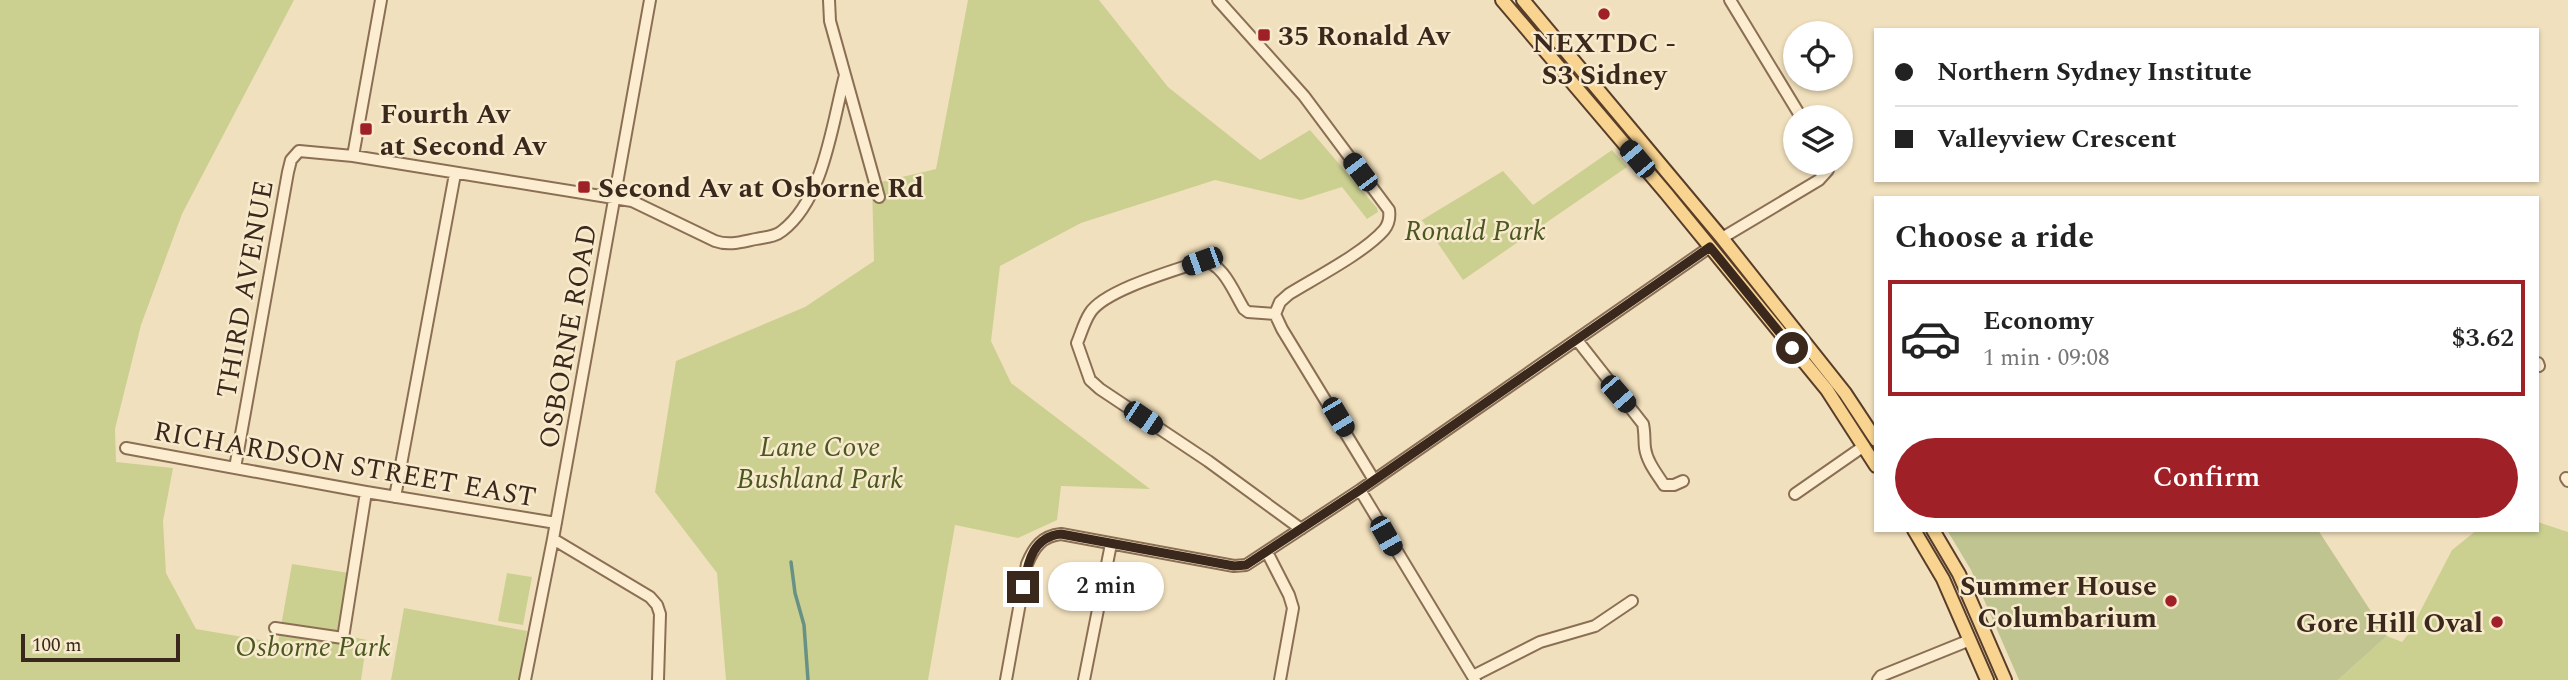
<!DOCTYPE html>
<meta charset="utf-8">
<style>
:root{--surface:#fff;--page:#f6f6f6;--text:#222;--muted:#767676;--line:#e0e0e0;--accent:#9f2026}
body{margin:0;font-family:Spectral,serif;background:var(--page);color:var(--text);height:100vh;display:flex;flex-direction:column;font-size:26px;white-space:nowrap}
*{box-sizing:border-box;margin:0}
p{font-size:23px;color:var(--muted)}
.icon{flex:none;width:38px;height:38px;fill:none;stroke:currentColor;stroke-width:2;stroke-linecap:round;stroke-linejoin:round}
.map{position:relative;flex:1;overflow:hidden}
.drawer{position:absolute;left:1874px;top:196px;width:665px;height:336px;display:flex;flex-direction:column;background:var(--surface);border-radius:0px;box-shadow:0 2px 5px #0004}
.drawer>*{flex:none}
.banner{position:absolute;left:1874px;top:28px;width:665px;height:154px;border-radius:0px;box-shadow:0 2px 5px #0004;display:grid;align-content:center;height:154px;padding:0 21px;background:var(--surface)}
.buttons{position:absolute;left:1783px;top:21px;display:grid;gap:14px}
.buttons a{display:grid;place-items:center;width:70px;height:70px;border-radius:50%;background:var(--surface);box-shadow:0 2px 5px #0004;font-size:35px}
.scale{position:absolute;left:21px;bottom:18px;width:159px;box-sizing:border-box;padding-left:7px;border:4px solid #39281b;border-top:0;font-size:19px;line-height:24px;white-space:nowrap;color:#39281b;-webkit-text-stroke:5px #f8eacd;paint-order:stroke}
.end{position:absolute;width:32px;height:32px;margin:-16px;border:9px solid #39281b;background:#fff;box-shadow:0 0 0 4px #fff}
.from{border-radius:50%}
.bubble{position:absolute;height:49px;border-radius:24px;background:var(--surface);box-shadow:0 2px 5px #0004;font-size:23px;font-weight:600;line-height:49px;text-align:center}
.car{position:absolute;width:21px;height:42px;margin:-21px -10px;border-radius:9px;box-shadow:0 0 5px 2px #0007;background:linear-gradient(#222 24%,#8ab4d8 0 40%,#222 0 76%,#8ab4d8 0 86%,#222 0)}
.banner b{display:flex;align-items:center;gap:24px;height:66px;font-size:26px}
.banner b+b{border-top:2px solid var(--line)}
.banner i{width:18px;height:18px;background:var(--text)}
ul{padding:0;list-style:none}
li{display:flex;align-items:center;gap:21px;height:116px;margin:0 14px 10px;padding:0 7px;border:4px solid var(--line);border-radius:0px}
li div{flex:1}
li b{display:block;font-size:26px}
li em{font-style:normal;font-weight:600}
li.on{border-color:var(--accent)}
li>.icon{width:63px;height:63px;stroke-width:1.5}
h2{padding:0 21px;font-size:32px;line-height:84px}
.primary-button{display:flex;gap:14px;margin-top:auto;padding:14px 21px}
.primary-button a{flex:1;height:80px;border-radius:42px;background:var(--accent);color:#fff;font-size:28px;font-weight:600;line-height:80px;text-align:center}
.map>svg:first-child{display:block}
.green{fill:#cbd091}
.cemetery{fill:#c0c491}
.lines{fill:none;stroke-linecap:round;stroke-linejoin:round}
.stream{stroke:#689185;stroke-width:3.5}
.minor-casing{stroke:#8b6f55;stroke-width:14}
.major-casing{stroke:#583e2a;stroke-width:16}
.minor{stroke:#fcedd1;stroke-width:10}
.major{stroke:#f9d491;stroke-width:12}
.route{stroke:#39281b;stroke-width:9}
.poi-dot{fill:#9f2026;stroke:#f8eacd;stroke-width:2.5}
.labels{text-anchor:middle;stroke-width:5;stroke-linejoin:round;paint-order:stroke}
.poi-label{font-size:28px;font-weight:bold;fill:#39281b;stroke:#f8eacd;text-anchor:start}
.park-label{font-size:28px;font-style:italic;fill:#4b5720;stroke:#f8eacd}
.street-label{font-size:28px;fill:#39281b;stroke:#f8eacd}
</style>
<div class="map">
<svg width="2568" height="680" viewBox="0 0 2568 680">
<rect width="100%" height="100%" fill="#f1e0bd"/>
<path class="green" d="M0 0H294L182 214 141 325 115 429 116 462 173 468 163 521 166 573 196 629 278 643 292 564 349 573 348 636 367 640 361 680H0Z
M968 0H1099L1168 87 1260 160 1310 130 1377 208 1378 212 1367 219 1342 187 1301 200 1215 180 1081 223 1000 266 991 341 1011 383 1150 489 1061 486 1057 520 1018 538 955 525 928 680H726L717 573 655 492 676 361 805 307 874 261 872 184 936 169Z
M1612 150 1627 167 1463 280 1422 220 1503 171 1533 205Z
M2538 522 2568 532V680H2338L2387 636 2402 642 2409 633 2452 550 2477 530H2538Z
M507 573 532 577 523 625 498 621Z
M404 608 527 631 519 680H391Z"/>
<path class="cemetery" d="M1947 530H2318L2387 636 2338 680H2019L1971 570Z"/>
<g class="lines">
<path class="stream" d="M791 562 795 593 804 625 808 680"/>
<g class="minor-casing">
<path id="minor" d="M829 0 830 21 879 197
M1218 0 1304 96 1389 210C1390 217 1389 224 1384 230 1365 252 1315 278 1289 294L1280 302 1275 314 1282 329 1374 480
M1730 0 1801 117
M353 156 381 0
M1722 238 1819 180 1828 170 1827 163
M1275 314 1248 312 1244 309C1234 293 1223 262 1202 261 1176 270 1104 290 1090 313 1084 322 1081 334 1077 343L1090 380 1100 389 1208 461 1301 529
M1577 340 1643 424C1645 433 1644 440 1645 448 1647 462 1657 474 1664 485H1674L1683 481
M2538 363 2539 366
M126 448 366 492 556 523
M235 468 288 172 291 160 299 151 353 156 632 201 715 241C729 246 741 242 756 239 765 237 775 237 782 231 824 199 832 124 845 75
M2566 478 2568 481
M1360 490 1475 680
M1795 494 1864 446
M395 497 455 174
M553 539 650 597 657 605 660 614 658 680
M1267 552 1289 595 1293 608 1280 680
M275 628 343 638 366 492
M1473 676 1540 642 1595 626 1632 601
M525 680 553 539 650 0
M1006 680 1027 564C1034 547 1042 536 1061 534L1234 566 1246 565 1360 490 1710 247
M1084 680 1111 544
M1878 680 1881 676 1970 640"/>
</g>
<g class="major-casing">
<path id="major" d="M1502 0 1666 193 1827 390 1876 466
M1523 0 1722 238 1845 393 1876 440
M1914 530 1943 579 1987 680
M1933 530 1959 574 2005 680"/>
</g>
<use href="#minor" class="minor"/>
<use href="#major" class="major"/>
</g>
<g class="lines">
<path class="route" d="M1023 587C1028 563 1032 537 1061 534L1234 566 1246 565 1360 490 1710 247 1792 348"/>
</g>
<g class="poi-dot">
<circle cx="1604" cy="14" r="7"/>
<rect x="1257" y="28" width="14" height="14" rx="3.5"/>
<rect x="359" y="122" width="14" height="14" rx="3.5"/>
<rect x="577" y="180" width="14" height="14" rx="3.5"/>
<circle cx="2171" cy="601" r="7"/>
<circle cx="2497" cy="622" r="7"/>
</g>
<g class="labels">
<g class="poi-label">
<text x="1278" y="45">35 Ronald Av</text>
<text x="1604" y="52" text-anchor="middle">NEXTDC -<tspan x="1604" dy="32">S3 Sidney</tspan></text>
<text x="380" y="123">Fourth Av<tspan x="380" dy="32">at Second Av</tspan></text>
<text x="598" y="197">Second Av at Osborne Rd</text>
<text x="2157" y="595" text-anchor="end">Summer House<tspan x="2157" dy="32">Columbarium</tspan></text>
<text x="2483" y="632" text-anchor="end">Gore Hill Oval</text>
</g>
<g class="park-label">
<text x="1475" y="240">Ronald Park</text>
<text x="820" y="456">Lane Cove<tspan x="820" dy="32">Bushland Park</tspan></text>
<text x="313" y="656">Osborne Park</text>
</g>
<g class="street-label">
<text transform="translate(244 289) rotate(-80)" y="10">THIRD AVENUE</text>
<text transform="translate(567 336) rotate(-80)" y="10">OSBORNE ROAD</text>
<text transform="translate(345 463) rotate(10)" y="10">RICHARDSON STREET EAST</text>
</g>
</g>
</svg>
<div class="buttons">
<a><svg class="icon" aria-label="locate" viewBox="0 0 24 24"><circle cx="12" cy="12" r="6"/><path d="M12 2v4M12 18v4M2 12h4M18 12h4"/></svg></a>
<a><svg class="icon" aria-label="layers" viewBox="0 0 24 24"><path d="M12 4l9 5-9 5-9-5zM3 14l9 5 9-5"/></svg></a>
</div>
<div class="scale">100 m</div>
<i class="end from" style="left:1792px;top:348px"></i>
<i class="end" style="left:1023px;top:587px"></i>
<div class="bubble" style="left:1048px;top:562px;width:116px">2 min</div>
<i class="car" style="left:1637px;top:159px;rotate:320deg"></i>
<i class="car" style="left:1360px;top:172px;rotate:323deg"></i>
<i class="car" style="left:1202px;top:261px;rotate:250deg"></i>
<i class="car" style="left:1618px;top:394px;rotate:139deg"></i>
<i class="car" style="left:1338px;top:417px;rotate:149deg"></i>
<i class="car" style="left:1143px;top:418px;rotate:124deg"></i>
<i class="car" style="left:1386px;top:536px;rotate:150deg"></i>
<div class="banner">
<b><i class="from"></i>Northern Sydney Institute</b>
<b><i></i>Valleyview Crescent</b>
</div>
<section class="drawer">
<h2>Choose a ride</h2>
<ul>
<li class="on"><svg class="icon" aria-label="car" viewBox="0 0 24 24"><path d="M5 17H2v-5l4-1 3-4h7l3 4 3 1v5h-3M9 17h6M6 11h13"/><circle cx="7" cy="17" r="2"/><circle cx="17" cy="17" r="2"/></svg><div><b>Economy</b><p>1 min · 09:08</p></div><em>$3.62</em></li>
</ul>
<div class="primary-button"><a>Confirm</a></div>
</section>
</div>
